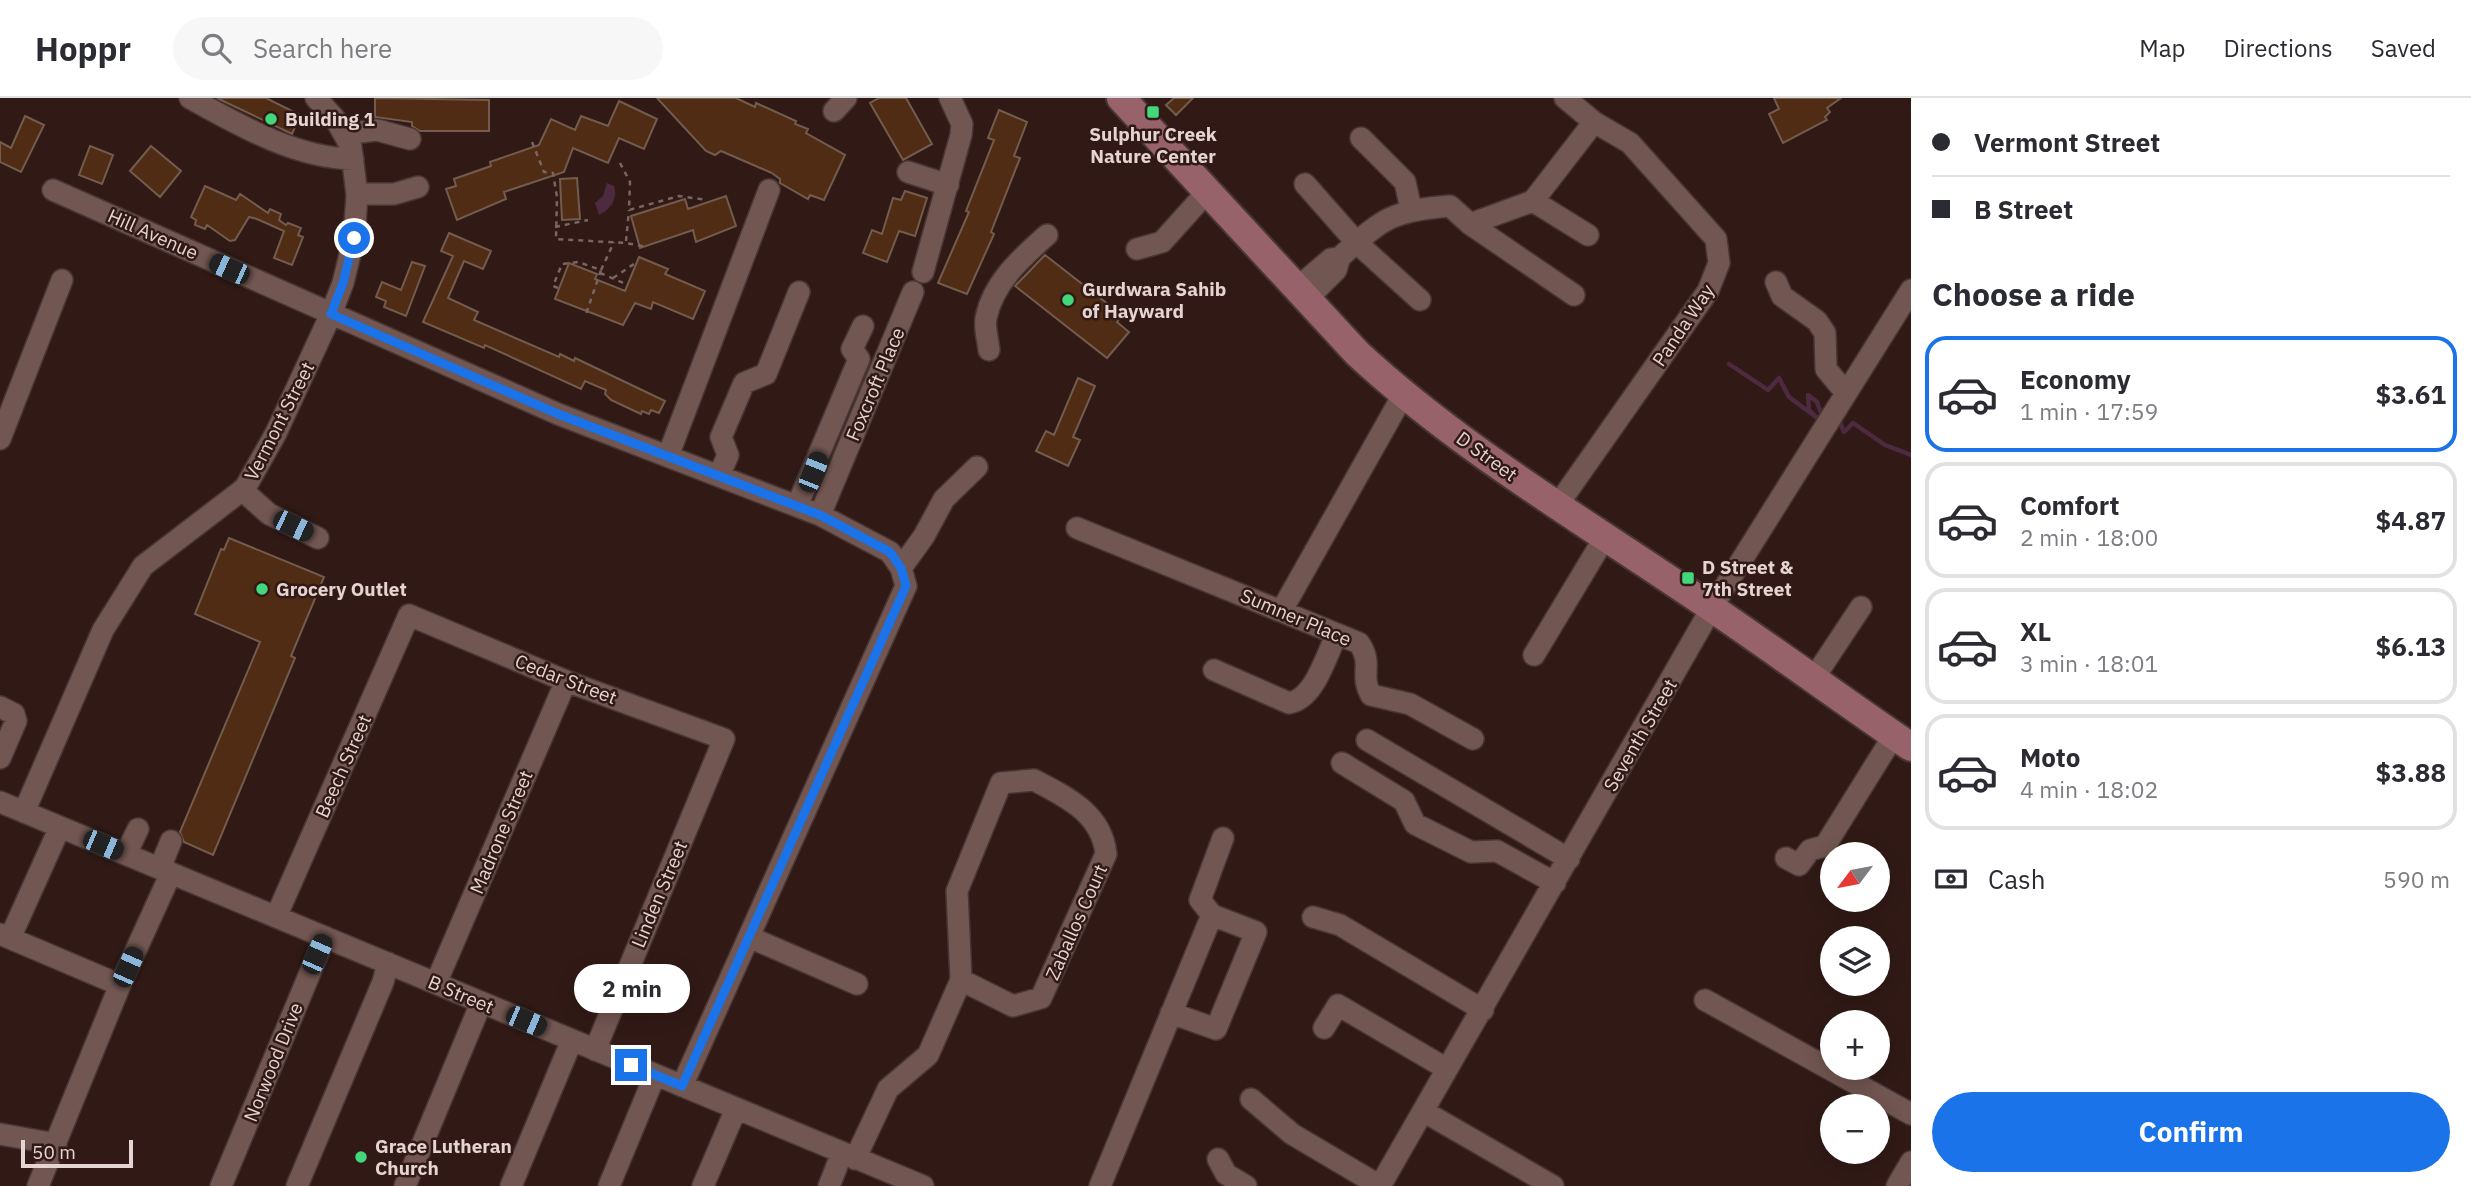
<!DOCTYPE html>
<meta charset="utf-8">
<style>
:root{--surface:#fff;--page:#f7f7f7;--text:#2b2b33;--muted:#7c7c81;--line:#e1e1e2;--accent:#1a73e8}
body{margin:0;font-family:"IBM Plex Sans",sans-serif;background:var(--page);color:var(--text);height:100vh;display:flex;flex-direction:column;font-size:26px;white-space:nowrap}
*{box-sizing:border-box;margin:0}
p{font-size:23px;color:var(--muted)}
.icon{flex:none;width:38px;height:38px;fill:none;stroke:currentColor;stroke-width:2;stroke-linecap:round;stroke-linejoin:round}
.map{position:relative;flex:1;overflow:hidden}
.panel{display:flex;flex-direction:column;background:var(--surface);width:560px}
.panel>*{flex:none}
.guide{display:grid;align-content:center;height:154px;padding:0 21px;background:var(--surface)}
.needle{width:46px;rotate:238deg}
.tools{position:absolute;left:1820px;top:744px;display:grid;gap:14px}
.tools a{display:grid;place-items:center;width:70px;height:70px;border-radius:50%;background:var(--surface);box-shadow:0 4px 18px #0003;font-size:35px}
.scale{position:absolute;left:21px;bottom:18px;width:112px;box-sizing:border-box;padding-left:7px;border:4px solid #e5d4d1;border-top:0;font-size:19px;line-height:24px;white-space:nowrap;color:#e5d4d1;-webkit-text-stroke:5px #311a16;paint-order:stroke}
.end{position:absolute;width:32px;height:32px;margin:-16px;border:9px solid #1a73e8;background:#fff;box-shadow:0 0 0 4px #fff}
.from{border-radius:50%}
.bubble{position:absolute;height:49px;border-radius:24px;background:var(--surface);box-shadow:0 4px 18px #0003;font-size:23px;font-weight:800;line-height:49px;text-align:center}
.car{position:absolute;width:21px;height:42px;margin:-21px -10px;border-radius:9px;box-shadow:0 0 5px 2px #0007;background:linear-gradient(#222 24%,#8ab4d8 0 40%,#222 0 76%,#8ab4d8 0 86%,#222 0)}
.guide b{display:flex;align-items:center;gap:24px;height:66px;font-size:26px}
.guide b+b{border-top:2px solid var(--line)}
.guide i{width:18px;height:18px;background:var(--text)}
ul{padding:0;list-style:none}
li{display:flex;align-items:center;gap:21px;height:116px;margin:0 14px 10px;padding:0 7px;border:4px solid var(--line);border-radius:21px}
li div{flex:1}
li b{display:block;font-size:26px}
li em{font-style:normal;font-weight:800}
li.selected{border-color:var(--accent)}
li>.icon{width:63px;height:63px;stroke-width:1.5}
h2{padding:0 21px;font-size:32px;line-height:84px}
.pay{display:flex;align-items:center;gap:18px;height:77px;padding:0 21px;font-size:26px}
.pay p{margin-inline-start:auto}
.button{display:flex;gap:14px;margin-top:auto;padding:14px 21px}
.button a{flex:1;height:80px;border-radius:42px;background:var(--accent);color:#fff;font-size:28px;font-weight:800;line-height:80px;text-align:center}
header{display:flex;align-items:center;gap:42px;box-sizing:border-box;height:98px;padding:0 35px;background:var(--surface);border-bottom:2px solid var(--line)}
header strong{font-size:33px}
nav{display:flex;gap:38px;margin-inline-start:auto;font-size:24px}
.search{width:490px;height:63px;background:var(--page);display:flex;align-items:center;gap:18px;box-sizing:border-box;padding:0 24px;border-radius:38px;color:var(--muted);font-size:26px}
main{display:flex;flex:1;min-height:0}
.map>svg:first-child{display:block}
.water{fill:#4e2a41}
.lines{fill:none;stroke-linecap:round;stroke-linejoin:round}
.stream{stroke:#4e2a41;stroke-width:4.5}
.building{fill:#4f2c13;stroke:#735c4d;stroke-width:2}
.minor-casing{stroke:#483634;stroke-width:24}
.major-casing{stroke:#483634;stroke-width:32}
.path{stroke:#7a6562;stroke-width:2.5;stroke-dasharray:5 5;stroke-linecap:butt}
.minor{stroke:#725651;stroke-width:21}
.major{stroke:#976269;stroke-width:28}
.route{stroke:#1a73e8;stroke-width:9}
.poi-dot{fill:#43d77b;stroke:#311a16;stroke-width:2.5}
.labels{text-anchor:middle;stroke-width:5;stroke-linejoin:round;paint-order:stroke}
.poi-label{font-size:19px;font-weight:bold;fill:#e5d4d1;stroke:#311a16;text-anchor:start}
.street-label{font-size:19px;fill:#e5d4d1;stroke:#311a16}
</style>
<header>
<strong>Hoppr</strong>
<div class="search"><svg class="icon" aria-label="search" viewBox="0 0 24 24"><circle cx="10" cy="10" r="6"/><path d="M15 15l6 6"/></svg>Search here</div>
<nav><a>Map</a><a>Directions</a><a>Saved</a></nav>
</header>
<main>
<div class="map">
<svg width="1911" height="1088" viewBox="0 0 1911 1088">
<rect width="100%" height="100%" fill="#311a16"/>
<path class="water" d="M607 85 614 88C618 101 611 111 599 117L595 105 603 98Z"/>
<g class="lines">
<path class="stream" d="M1729 266 1768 292 1779 280 1789 299 1816 319 1809 312 1808 297 1817 304 1823 320
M1838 320 1844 334 1853 325 1885 347 1911 357"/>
</g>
<path class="building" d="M217 0H266L300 17 292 36Z
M375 0 489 2V33H420L412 28V24L375 19Z
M657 0H736L755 9 756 5 796 23 795 26 808 31 806 35 845 57 824 102 810 97 808 101 780 85V81L772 75 721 53 715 57 706 53Z
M879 0H906L932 46 903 62 870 5Z
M1174 0H1193L1176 17 1166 7Z
M1774 0H1841L1827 10 1830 14 1825 19 1827 22 1783 45 1769 16 1779 11Z
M619 3 657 21 644 51 619 40 608 65 573 50 564 74 504 94 506 101 457 122 446 91 456 88 454 81 491 68 490 64 539 47 551 21 575 32 581 18 608 28Z
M999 12 1027 24 1014 58 1020 60 991 134 994 136 967 196 938 185 969 114 966 113 994 42 988 40Z
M25 18 44 27 21 74 0 64V44L11 50Z
M90 48 113 57 102 86 79 77Z
M151 48 181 73 160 99 130 73Z
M577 80 580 121 562 122 560 81Z
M205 88 236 102 240 96 268 115 270 111 281 116 279 122 286 127 288 125 301 130 298 137 303 139 292 167 274 160 284 133 257 121 249 119 235 142 230 143 207 127 205 131 195 127 196 122 191 119Z
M905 93 927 100 915 138 899 133 887 164 863 155 872 132 882 136 893 100 901 102Z
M726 98 736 128 696 144 693 132 640 150 631 118 685 101 688 111Z
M449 135 491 153 483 171 464 163 448 200 478 214 474 222 559 259 560 256 574 263 575 260 665 303 659 315 651 312 649 316 642 313 641 316 611 302 605 296 606 292 585 283 581 291 485 247 484 250 423 224 453 158 441 153Z
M1045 157 1122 217 1117 224 1129 234 1107 260 1015 188Z
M639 159 668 171 665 176 705 193 693 221 653 204 651 211 635 205 623 227 555 201 569 165 597 176 595 181 625 193Z
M412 164 425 168 406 218 384 209 386 203 376 199 382 184 401 192Z
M1078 280 1095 288 1073 339 1080 342 1068 368 1036 353 1046 333 1054 337Z
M229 440 324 479 291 558 295 560 213 757 184 744 180 734 260 544 195 516 221 451 224 452Z"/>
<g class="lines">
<g class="minor-casing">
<path id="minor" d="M190 0C239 27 295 60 353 61
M834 13 846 0
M344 36 377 32 410 41
M1361 40 1405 84 1411 111
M908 74 948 87
M1305 86 1357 145 1420 202
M53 92 558 316 820 417 890 454 901 470 906 488 682 988
M357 96H394L418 89
M1533 103 1588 137
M1470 126 1574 197
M1137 151 1162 144 1207 94
M923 174 961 37 962 26 950 0
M1776 184 1782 198 1817 223 1825 235 1826 271 1846 295
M1297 190 1331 161 1339 160C1383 121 1389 113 1450 108L1470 126 1533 103 1594 24
M1307 201 1336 172 1339 162
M989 252C988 242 984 229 986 220 993 185 1021 160 1047 137
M0 341 62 182
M668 358 769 92
M719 378 728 357 721 339 744 285 766 276 799 194
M242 392 269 416 318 440
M797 408 859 261 852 251 863 228
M1557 408 1708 193 1719 165 1716 141 1630 45 1594 24 1565 0
M820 417 913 194
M1077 430 1359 545C1374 567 1359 576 1371 597L1410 606 1473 641
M901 470 924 438 944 401 977 369
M1282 512 1403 297
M1534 557 1605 439
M1214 572 1289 605C1315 601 1326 557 1337 536
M1814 580 1861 509
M0 609 14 616 16 623 0 660
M1367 642 1569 761
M1342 665 1404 703 1415 726 1471 754 1497 753 1555 785
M1034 682C1067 699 1102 716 1106 756L1041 900 1013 908 961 882 957 793 1001 685Z
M0 704 923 1088
M24 714 103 532 143 468 245 390 276 335 331 216 343 185 354 140 357 97 351 49 336 22 316 0
M126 756 138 731
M1786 760 1799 767 1810 752 1825 748 1894 637
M160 770 171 743
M276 819 409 517 566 583 724 641 595 952
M1313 819 1340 827 1483 912
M0 836 120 887
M749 839 857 886
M10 840 60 729
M436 885 566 583
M1705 902 1911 1016
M1171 915 1216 931 1256 834 1212 817
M1324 930 1338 907 1447 971
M1251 1001 1292 1036 1380 1088
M1423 1013 1553 1088
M0 1036 56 1046
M855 1061 888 991 928 957 961 882
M1218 1061 1226 1076 1246 1088
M38 1088 120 887 171 775
M221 1088 325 839
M297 1088 383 884 388 865
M405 1088 481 905
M511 1088 572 942
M609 1088 655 977
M703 1088 736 1011
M829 1088 842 1055
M1100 1088 1212 817 1200 802 1223 740
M1380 1088 1711 511 1911 192
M1897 1088 1911 1064"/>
</g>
<g class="major-casing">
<path id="major" d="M1121 0 1357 255C1454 345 1569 414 1679 488 1758 540 1833 596 1911 649"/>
</g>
<path class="path" d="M532 44 544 74 553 75 557 99 556 141 626 145 647 149
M620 65 630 84 629 112 679 98 707 102
M555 129 588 122
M626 143 629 112
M601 172 614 144
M600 175 626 186
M613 180 634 166
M558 190 553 188 562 166 578 164 601 172 585 219"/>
<use href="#minor" class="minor"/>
<use href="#major" class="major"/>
</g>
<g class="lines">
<path class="route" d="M354 140 343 185 331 216 558 316 820 417 890 454 901 470 906 488 682 988 631 967"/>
</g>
<g class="poi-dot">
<rect x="1146" y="7" width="14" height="14" rx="3.5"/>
<circle cx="271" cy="21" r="7"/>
<circle cx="1068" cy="202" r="7"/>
<rect x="1681" y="473" width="14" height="14" rx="3.5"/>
<circle cx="262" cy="491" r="7"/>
<circle cx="361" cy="1059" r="7"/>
</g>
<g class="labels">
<g class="poi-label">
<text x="285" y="28">Building 1</text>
<text x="1153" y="43" text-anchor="middle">Sulphur Creek<tspan x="1153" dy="22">Nature Center</tspan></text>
<text x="1082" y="198">Gurdwara Sahib<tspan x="1082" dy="22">of Hayward</tspan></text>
<text x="1702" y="476">D Street &amp;<tspan x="1702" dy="22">7th Street</tspan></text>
<text x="276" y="498">Grocery Outlet</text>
<text x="375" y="1055">Grace Lutheran<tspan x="375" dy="22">Church</tspan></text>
</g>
<g class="street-label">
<text transform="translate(153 136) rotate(24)" y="7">Hill Avenue</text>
<text transform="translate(1683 227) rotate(-56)" y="7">Panda Way</text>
<text transform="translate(875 286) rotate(-67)" y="7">Foxcroft Place</text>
<text transform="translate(279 323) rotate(-63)" y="7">Vermont Street</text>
<text transform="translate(1487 358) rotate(36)" y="7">D Street</text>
<text transform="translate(1296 519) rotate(23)" y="7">Sumner Place</text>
<text transform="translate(566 581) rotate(21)" y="7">Cedar Street</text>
<text transform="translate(1640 637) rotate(-60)" y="7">Seventh Street</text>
<text transform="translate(343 668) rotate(-66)" y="7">Beech Street</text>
<text transform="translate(501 734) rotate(-67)" y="7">Madrone Street</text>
<text transform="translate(659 796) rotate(-67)" y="7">Linden Street</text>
<text transform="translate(1076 824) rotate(-66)" y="7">Zaballos Court</text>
<text transform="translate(461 896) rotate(23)" y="7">B Street</text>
<text transform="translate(273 964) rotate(-68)" y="7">Norwood Drive</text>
</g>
</g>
</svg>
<div class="tools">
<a><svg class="needle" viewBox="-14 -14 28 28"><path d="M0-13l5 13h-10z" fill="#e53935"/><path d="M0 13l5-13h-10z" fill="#7c7c81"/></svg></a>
<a><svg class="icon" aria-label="layers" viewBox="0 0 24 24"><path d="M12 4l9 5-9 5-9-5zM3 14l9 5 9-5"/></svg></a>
<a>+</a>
<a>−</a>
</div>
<div class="scale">50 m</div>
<i class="end from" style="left:354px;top:140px"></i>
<i class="end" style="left:631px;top:967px"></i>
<div class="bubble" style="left:574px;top:866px;width:116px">2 min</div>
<i class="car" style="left:229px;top:171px;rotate:294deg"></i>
<i class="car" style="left:813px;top:374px;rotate:22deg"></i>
<i class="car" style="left:293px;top:428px;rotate:116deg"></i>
<i class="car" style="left:103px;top:747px;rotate:113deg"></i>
<i class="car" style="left:317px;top:856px;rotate:24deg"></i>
<i class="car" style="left:128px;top:869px;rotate:24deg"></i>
<i class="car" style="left:526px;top:923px;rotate:113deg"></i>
</div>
<section class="panel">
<div class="guide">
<b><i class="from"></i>Vermont Street</b>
<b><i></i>B Street</b>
</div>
<h2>Choose a ride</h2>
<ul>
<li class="selected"><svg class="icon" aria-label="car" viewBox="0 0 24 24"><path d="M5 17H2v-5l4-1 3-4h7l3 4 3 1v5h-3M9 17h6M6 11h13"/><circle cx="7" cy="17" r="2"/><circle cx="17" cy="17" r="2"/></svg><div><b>Economy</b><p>1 min · 17:59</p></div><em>$3.61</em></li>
<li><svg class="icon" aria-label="car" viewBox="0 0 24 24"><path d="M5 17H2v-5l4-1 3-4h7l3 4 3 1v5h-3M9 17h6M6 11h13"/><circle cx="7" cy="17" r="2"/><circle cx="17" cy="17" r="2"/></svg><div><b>Comfort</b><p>2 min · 18:00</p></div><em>$4.87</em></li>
<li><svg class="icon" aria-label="car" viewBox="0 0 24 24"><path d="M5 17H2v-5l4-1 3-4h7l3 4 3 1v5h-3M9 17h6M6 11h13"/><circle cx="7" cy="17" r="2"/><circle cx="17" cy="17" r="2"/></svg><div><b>XL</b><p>3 min · 18:01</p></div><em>$6.13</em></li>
<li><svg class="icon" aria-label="car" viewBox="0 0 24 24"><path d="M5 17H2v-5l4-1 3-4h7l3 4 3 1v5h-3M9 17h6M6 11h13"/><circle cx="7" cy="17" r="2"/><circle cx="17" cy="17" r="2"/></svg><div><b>Moto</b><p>4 min · 18:02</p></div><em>$3.88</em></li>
</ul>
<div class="pay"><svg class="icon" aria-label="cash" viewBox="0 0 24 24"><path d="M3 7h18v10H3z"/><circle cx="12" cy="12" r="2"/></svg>Cash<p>590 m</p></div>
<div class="button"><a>Confirm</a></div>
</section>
</main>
